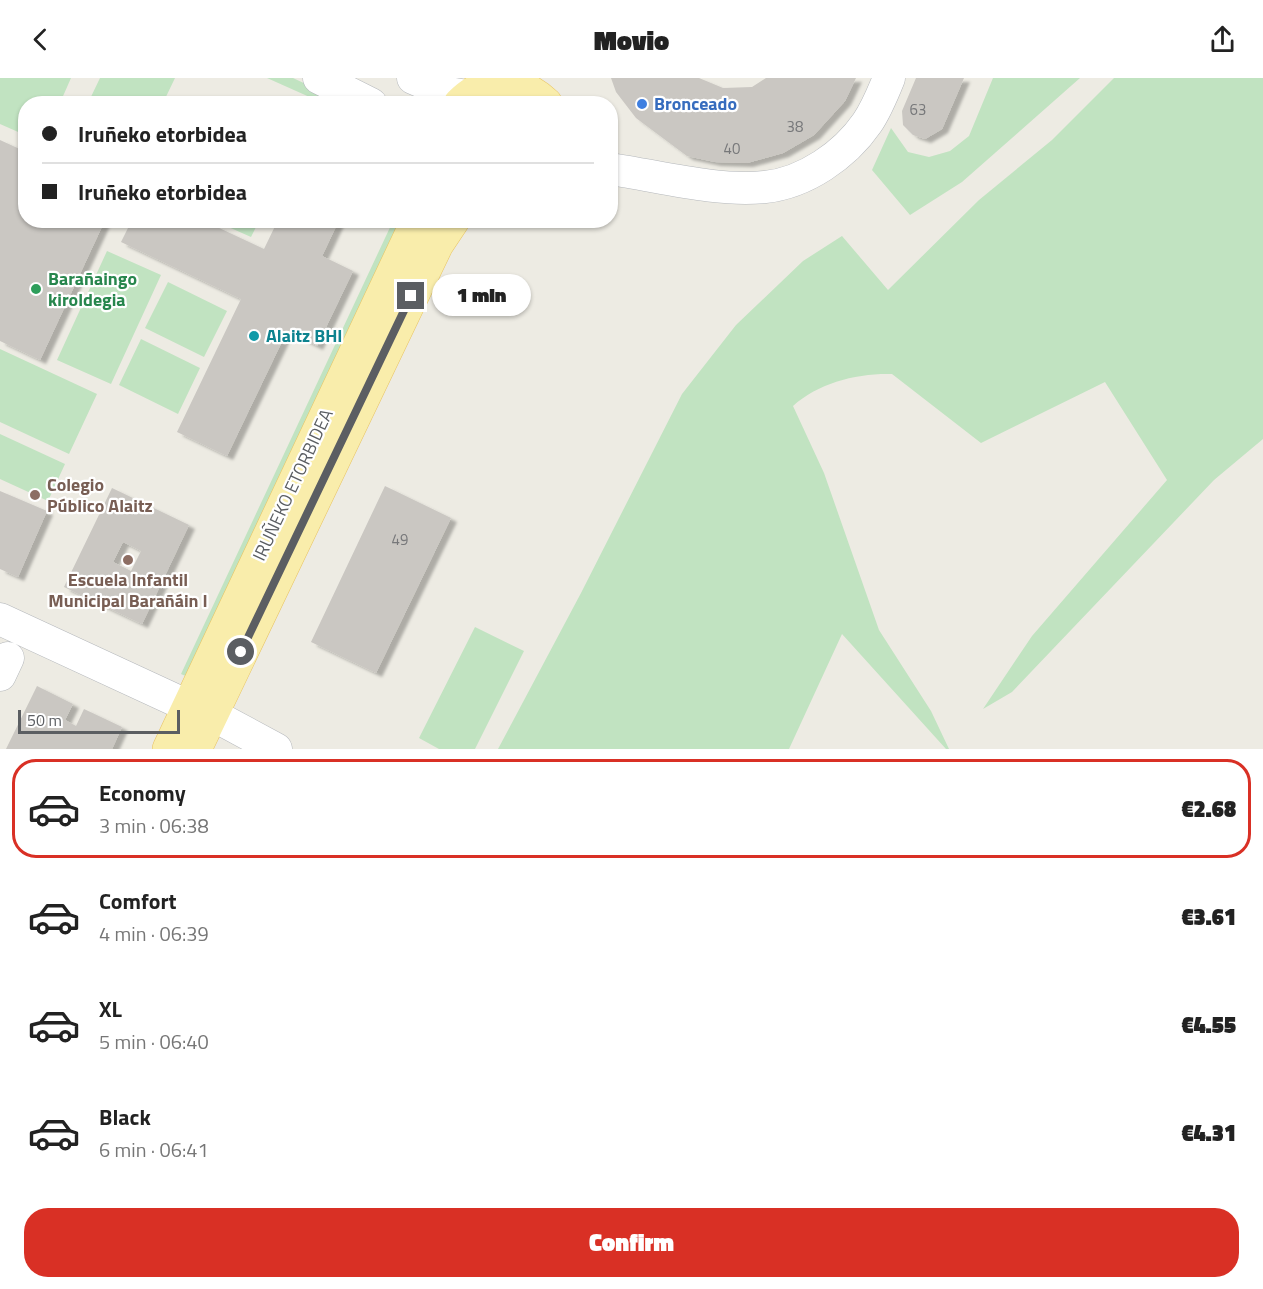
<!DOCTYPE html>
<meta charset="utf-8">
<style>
:root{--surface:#fff;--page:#f6f6f6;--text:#222;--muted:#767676;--line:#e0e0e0;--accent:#d93025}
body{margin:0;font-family:"Titillium Web",sans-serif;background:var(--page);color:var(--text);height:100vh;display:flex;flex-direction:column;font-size:22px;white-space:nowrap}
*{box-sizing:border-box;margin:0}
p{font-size:20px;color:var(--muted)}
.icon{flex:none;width:33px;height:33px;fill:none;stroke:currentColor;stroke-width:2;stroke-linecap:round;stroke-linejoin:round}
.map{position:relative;height:671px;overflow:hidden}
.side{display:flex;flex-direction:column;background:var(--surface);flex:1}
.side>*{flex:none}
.hud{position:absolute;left:18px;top:18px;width:600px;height:132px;border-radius:24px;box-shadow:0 2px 4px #0004;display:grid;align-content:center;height:132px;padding:0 24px;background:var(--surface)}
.scale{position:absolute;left:18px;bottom:15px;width:162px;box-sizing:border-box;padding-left:6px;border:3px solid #5b5e62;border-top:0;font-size:16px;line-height:21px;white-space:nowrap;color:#5b5e62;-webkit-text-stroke:4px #fff;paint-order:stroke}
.end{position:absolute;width:27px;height:27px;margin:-14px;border:8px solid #5b5e62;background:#fff;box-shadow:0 0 0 3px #fff}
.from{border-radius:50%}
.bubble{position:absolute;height:42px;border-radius:21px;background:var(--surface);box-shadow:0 2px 4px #0004;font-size:20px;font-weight:800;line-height:42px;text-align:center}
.hud b{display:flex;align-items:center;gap:21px;height:57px;font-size:22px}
.hud b+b{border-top:2px solid var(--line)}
.hud i{width:15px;height:15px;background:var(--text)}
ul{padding:10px 0 0;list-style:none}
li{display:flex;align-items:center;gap:18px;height:99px;margin:0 12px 9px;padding:0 12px;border:3px solid transparent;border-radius:24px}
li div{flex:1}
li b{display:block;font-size:22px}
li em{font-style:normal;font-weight:800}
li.selected{border-color:var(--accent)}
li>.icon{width:54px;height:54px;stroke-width:1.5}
.action{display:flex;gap:12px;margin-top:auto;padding:12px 24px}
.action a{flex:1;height:69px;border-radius:24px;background:var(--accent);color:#fff;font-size:24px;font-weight:800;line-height:69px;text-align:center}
header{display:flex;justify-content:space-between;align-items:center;height:78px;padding:0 24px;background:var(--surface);font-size:27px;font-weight:800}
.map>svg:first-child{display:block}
.green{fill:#c1e3c1}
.building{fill:#cac7c2;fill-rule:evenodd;filter:url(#shadow)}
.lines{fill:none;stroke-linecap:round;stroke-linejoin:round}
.minor-casing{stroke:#b5b8bc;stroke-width:33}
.major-casing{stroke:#e8c361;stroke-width:34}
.minor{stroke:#fff;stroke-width:32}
.major{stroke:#f9edab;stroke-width:33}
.route{stroke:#5b5e62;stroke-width:8}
.shop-dot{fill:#3f7fe0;stroke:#fff;stroke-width:2}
.leisure-dot{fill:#2e9e5b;stroke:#fff;stroke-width:2}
.culture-dot{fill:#0f9aa8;stroke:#fff;stroke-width:2}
.education-dot{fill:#8d6e63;stroke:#fff;stroke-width:2}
.labels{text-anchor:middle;stroke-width:4.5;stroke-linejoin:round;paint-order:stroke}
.number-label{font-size:15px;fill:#77787a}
.shop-label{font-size:18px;font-weight:bold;fill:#366cbe;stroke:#fff;text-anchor:start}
.leisure-label{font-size:18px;font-weight:bold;fill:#27864d;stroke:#fff;text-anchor:start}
.culture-label{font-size:18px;font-weight:bold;fill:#0d838f;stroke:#fff;text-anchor:start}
.education-label{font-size:18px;font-weight:bold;fill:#785e54;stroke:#fff;text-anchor:start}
.street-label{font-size:18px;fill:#5b5e62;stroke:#fff}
</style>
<header><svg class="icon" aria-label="back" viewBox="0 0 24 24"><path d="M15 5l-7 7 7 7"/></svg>Movio<svg class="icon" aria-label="share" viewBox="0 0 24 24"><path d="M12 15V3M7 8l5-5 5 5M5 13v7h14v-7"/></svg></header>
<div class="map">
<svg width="1263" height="671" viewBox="0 0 1263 671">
<defs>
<filter id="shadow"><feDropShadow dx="6" dy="4" stdDeviation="1.5" flood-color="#0004"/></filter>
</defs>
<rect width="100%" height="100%" fill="#edebe3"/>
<path class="green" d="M0 0H71L60 25 26 26 25 57 0 46Z
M100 0H175L163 25H88Z
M267 0H293L346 25H323Z
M993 0H1080L962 104 910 137 872 92 891 50 908 74 929 79 950 73 969 58Z
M1114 0H1263V361L1214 402 1012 614 983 631 1032 558 1167 402 1105 304 981 365 892 296C857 295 818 305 793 328L824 395 879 552 931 633 949 671H946L842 556 789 671H498L581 515 682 316 736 247 803 183 842 158 888 212 979 122 1052 62Z
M215 143H259L251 159Z
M393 143H413L199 604 181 596Z
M107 173 161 197 111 306 57 282Z
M168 204 227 233 204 279 145 250Z
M141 261 200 290 178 336 119 307Z
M0 271 97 316 69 376 0 344Z
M0 356 65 386 48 423 0 401Z
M475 549 524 573 475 671H439L419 660Z"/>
<path class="building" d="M611 0H699L723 10 752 9 766 0H856L845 23 814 57 783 75 747 85 715 84 687 78 636 40 616 14Z
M916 0H964L942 51 925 61 913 57 903 47 902 33Z
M0 62 26 74V142H105L40 282 0 263Z
M132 142H202L264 171 278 142H339L322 178 353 193 317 268 287 253 227 378 177 354 241 221 121 164Z
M385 408 451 440 376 595 311 564Z
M112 410 189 447 142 546 64 509ZM123 464 141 473 131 493 113 484Z
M0 413 47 433 18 499 0 491Z
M37 608 73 626 65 642 76 648 84 631 122 649 112 671H6Z"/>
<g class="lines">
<g class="minor-casing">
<path id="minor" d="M319 0 371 26
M413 0 448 15 467 18
M610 91C659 98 716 114 765 109 805 105 845 77 867 45 876 32 883 15 889 0
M0 541 188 628
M0 597 8 580
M211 636 276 671"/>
</g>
<g class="major-casing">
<path id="major" d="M460 26C485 0 520 1 546 26
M169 671 418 142
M195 671 437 166 453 142"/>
</g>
<use href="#minor" class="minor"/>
<use href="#major" class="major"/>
</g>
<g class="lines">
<path class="route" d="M241 574 411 218"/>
</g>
<circle class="shop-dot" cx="642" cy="26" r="6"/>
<circle class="leisure-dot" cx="36" cy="211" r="6"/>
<circle class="culture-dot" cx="254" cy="258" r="6"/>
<g class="education-dot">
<circle cx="35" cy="417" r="6"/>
<circle cx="128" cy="482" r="6"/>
</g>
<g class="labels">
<g class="number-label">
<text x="918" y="37">63</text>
<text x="795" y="54">38</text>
<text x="732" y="76">40</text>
<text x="400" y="467">49</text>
</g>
<g class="shop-label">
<text x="654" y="32">Bronceado</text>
</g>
<g class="leisure-label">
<text x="48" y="207">Barañaingo<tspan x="48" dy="21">kiroldegia</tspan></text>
</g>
<g class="culture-label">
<text x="266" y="264">Alaitz BHI</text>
</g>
<g class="education-label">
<text x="47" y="413">Colegio<tspan x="47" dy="21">Público Alaitz</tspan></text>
<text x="128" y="508" text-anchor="middle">Escuela Infantil<tspan x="128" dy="21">Municipal Barañáin I</tspan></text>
</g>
<g class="street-label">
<text transform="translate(293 407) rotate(-65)" y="6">IRUÑEKO ETORBIDEA</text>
</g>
</g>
</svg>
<div class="scale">50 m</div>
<i class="end from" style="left:241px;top:574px"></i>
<i class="end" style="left:411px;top:218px"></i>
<div class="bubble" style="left:432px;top:196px;width:99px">1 min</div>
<div class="hud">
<b><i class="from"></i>Iruñeko etorbidea</b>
<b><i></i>Iruñeko etorbidea</b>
</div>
</div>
<section class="side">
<ul>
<li class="selected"><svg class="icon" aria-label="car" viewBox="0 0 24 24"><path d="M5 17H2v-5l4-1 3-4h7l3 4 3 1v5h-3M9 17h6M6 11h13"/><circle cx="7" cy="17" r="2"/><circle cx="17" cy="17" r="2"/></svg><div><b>Economy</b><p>3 min · 06:38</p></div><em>€2.68</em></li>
<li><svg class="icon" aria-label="car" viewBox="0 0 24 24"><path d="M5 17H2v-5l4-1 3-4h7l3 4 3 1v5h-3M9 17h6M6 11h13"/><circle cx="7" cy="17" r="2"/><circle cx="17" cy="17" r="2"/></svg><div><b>Comfort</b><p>4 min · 06:39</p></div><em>€3.61</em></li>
<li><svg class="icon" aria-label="car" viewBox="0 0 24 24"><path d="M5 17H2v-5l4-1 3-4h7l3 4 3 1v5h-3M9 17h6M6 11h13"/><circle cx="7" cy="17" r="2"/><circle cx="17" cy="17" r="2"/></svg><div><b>XL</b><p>5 min · 06:40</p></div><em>€4.55</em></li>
<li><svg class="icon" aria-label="car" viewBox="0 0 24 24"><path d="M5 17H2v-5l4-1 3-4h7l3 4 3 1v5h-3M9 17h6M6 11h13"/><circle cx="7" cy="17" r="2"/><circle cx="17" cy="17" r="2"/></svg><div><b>Black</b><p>6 min · 06:41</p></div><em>€4.31</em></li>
</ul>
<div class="action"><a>Confirm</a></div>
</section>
